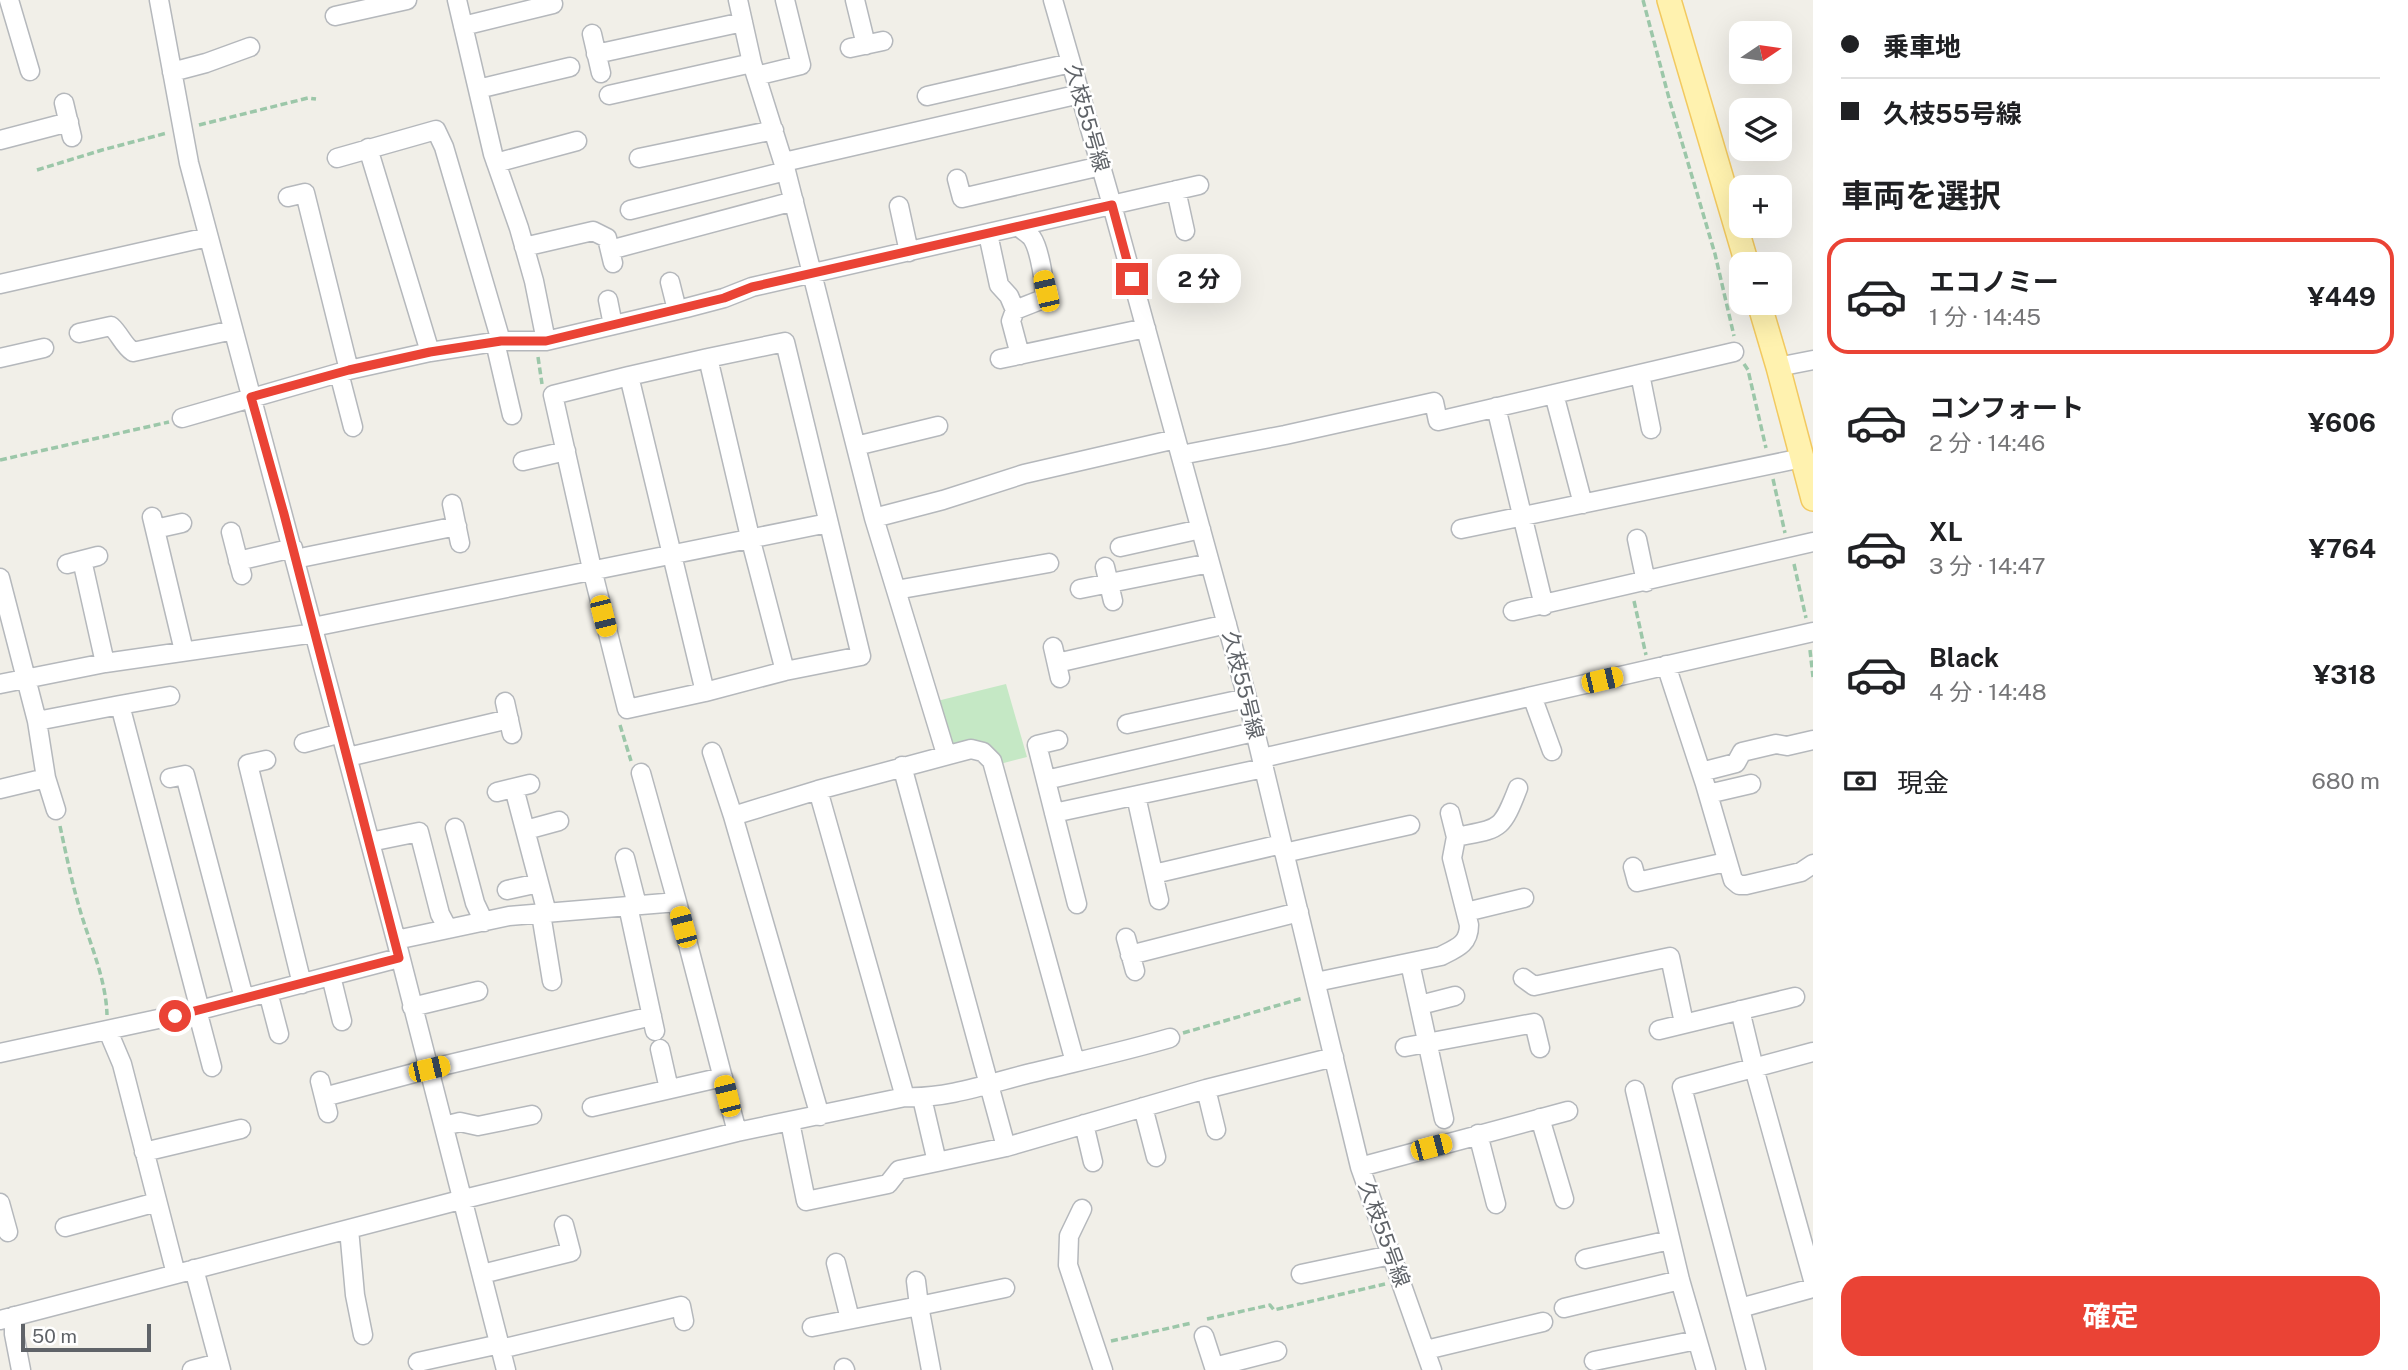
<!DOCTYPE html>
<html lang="ja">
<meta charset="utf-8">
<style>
:root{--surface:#fff;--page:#f6f6f6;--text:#202124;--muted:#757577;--line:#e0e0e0;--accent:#ea4335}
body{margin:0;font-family:"Public Sans","Noto Sans JP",sans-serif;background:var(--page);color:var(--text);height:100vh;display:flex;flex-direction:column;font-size:26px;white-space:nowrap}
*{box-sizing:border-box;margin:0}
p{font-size:23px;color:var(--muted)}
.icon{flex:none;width:38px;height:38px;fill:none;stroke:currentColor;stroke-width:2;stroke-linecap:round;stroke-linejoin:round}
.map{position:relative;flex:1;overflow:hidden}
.drawer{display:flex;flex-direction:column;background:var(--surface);width:595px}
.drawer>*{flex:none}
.banner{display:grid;align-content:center;height:154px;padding:0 28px;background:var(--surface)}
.needle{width:46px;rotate:77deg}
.buttons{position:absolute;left:1729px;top:21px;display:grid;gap:14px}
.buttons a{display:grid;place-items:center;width:63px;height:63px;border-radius:14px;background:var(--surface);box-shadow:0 7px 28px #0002;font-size:35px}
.scale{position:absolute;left:21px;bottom:18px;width:130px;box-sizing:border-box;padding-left:7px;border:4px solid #5f6368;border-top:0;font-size:19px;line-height:24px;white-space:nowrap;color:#5f6368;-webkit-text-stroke:5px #fff;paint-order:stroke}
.end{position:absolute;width:32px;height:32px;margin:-16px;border:9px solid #ea4335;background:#fff;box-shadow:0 0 0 4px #fff}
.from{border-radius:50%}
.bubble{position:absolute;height:49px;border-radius:21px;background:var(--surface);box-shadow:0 7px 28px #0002;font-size:23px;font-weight:700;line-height:49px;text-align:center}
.car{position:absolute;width:21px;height:42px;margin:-21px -10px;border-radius:9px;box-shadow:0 0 5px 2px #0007;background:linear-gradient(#f5c518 24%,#345 0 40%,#f5c518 0 76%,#345 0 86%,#f5c518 0)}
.banner b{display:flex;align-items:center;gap:24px;height:66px;font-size:26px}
.banner b+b{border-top:2px solid var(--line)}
.banner i{width:18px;height:18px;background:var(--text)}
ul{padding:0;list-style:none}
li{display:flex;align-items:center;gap:21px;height:116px;margin:0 14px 10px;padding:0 14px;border:4px solid transparent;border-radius:21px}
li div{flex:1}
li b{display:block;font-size:26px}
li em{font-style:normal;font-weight:700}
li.current{border-color:var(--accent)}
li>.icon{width:63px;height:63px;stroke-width:1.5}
h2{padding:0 28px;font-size:32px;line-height:84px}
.pay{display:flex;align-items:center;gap:18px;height:77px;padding:0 28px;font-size:26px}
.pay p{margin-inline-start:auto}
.cta{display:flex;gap:14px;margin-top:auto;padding:14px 28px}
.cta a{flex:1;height:80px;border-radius:21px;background:var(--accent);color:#fff;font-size:28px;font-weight:700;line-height:80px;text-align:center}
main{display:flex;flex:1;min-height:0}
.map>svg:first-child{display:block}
.green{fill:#c5e8c5}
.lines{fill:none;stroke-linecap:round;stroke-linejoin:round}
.minor-casing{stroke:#b5b8bc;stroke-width:21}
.major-casing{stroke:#f2c960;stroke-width:26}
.path{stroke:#9cc7a9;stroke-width:3.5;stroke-dasharray:7 3.5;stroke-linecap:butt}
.minor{stroke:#fff;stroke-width:18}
.major{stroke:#fff2af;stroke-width:23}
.route{stroke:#ea4335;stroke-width:9}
.labels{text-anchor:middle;stroke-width:5;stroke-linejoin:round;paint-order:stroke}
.street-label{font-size:21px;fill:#5f6368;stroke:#fff}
</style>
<main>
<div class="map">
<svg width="1813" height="1370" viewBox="0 0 1813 1370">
<rect width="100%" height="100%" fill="#f1efe8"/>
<path class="green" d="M1006 684 1027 757 996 765 952 748 937 701Z"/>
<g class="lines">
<g class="minor-casing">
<path id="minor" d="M9 0 30 71
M159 0 189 163 396 940 506 1370
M457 0 493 154 519 228 534 281 546 341
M738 0 752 63 786 171 874 518 946 754
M855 0 866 45
M1053 0 1112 205 1247 698 1360 1167 1432 1370
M335 16 407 0
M463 26 553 4
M592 34 601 73
M850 48 883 41
M596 54 743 22
M172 72 206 63 250 47
M756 76 801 65 785 0
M478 89 570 67
M609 95 752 63
M927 96 1071 63
M64 103 72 137
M0 140 69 122
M368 148 430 352
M337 158 436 130 444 147 501 341
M639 158 774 130
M784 162 1080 94
M496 163 577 141
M957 179 962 198 1101 166
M1176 190 1185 231
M288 197 305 193 349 370
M899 206 909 252
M630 210 786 171
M1019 227C1023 231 1029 234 1032 238 1039 248 1047 288 1043 299L1015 310 1011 321 1020 355
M988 234 999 285 1009 296 1015 310
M524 247 593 231 607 238 613 263
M610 250 794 201
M670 282 677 310
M0 284 208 237
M608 300 613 325
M79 333 111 326C120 334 123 345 133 352L233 330
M495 342 512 415
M785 342 861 656 785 671 750 537 708 358Z
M0 358 44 348
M708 358 629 376 705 692 785 671
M1000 359 1146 328
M1778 367 1813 360
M339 373 353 427
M1640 374 1651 429
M629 376 553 395 592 569 627 709 705 692
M1554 394 1583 504
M1496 407 1544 606
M182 418 349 370 430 352 501 341H546L686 308 724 298 752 287 1199 185
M856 446 938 426
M1181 455 1285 435 1434 402 1438 421 1734 352
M523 461 566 451
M452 504 460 543
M152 517 184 651
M874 518 943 500 1024 474 1176 439
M155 529 182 523
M1461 529 1802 458
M231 532 242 575
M1637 539 1646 582
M1120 547 1201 529
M295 559 457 526
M82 560 105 663
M238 561 293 548
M67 564 98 556
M1105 567 1113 601
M0 578 37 721 46 778 56 810
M1080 589 1210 563
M896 590 1049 563
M1513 611 1813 542
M313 627 828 523
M1053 647 1060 678
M1057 663 1227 624
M1666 665 1705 784 1733 880 1739 885H1746L1801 872 1813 864
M0 684 105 663 315 633
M1532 696 1552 751
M505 702 512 734
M120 705 170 696
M37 721 120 705 200 1010
M1127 724 1247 698
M1058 740 1037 745 1077 904
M304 743 341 733
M712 752 733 816
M348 757 509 719
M1262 758 1813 632
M266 760 248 764 302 984
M902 766 1006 1147
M1701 772 1736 763 1742 752 1776 744 1787 746 1813 740
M641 773 677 902
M170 778 185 775 244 998
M1046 780 1254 732
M514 788 547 913
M0 789 46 778
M818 790 905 1097
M497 792 530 784
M1708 794 1751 784
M1136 796 1159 900
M1054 813 1264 768
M455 828 475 903 484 922
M526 830 559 821
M1456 837C1500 828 1501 832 1518 788
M370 842 419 832 440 914 448 929
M1284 853 1410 825
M625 858 637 905
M1633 867 1637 882 1726 862
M1154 874 1282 844
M507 890 539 883
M628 906 655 1031
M1466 912 1524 898
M541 914 552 981
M1126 938 1135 971
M396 940 509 916 677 902 737 1132
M1130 955 1299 912
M1410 963 1444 1119
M331 976 342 1021
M1523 978 1534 986 1670 957 1684 1023
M1316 982 1441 956C1457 948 1469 944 1469 925L1452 858 1456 837 1450 813
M268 992 279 1034
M1420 1005 1455 996
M412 1007 478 991
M197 1010 212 1067
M1740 1010 1754 1068 1813 1280
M1659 1030 1795 997
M108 1031 122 1064 176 1274
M1405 1047 1534 1023 1540 1048
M660 1049 669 1089
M0 1053 200 1010 399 958
M320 1081 328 1113
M1206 1089 1216 1130
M1635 1090 1680 1280 1706 1370
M324 1097 429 1069 652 1016
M922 1098 937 1162 1006 1147 1206 1089 1334 1057
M592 1107 723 1077
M1143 1107 1156 1157
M820 1116 733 816 818 790 971 749 983 752 992 761 1075 1062
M1540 1118 1564 1199
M790 1122 806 1201 888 1184 899 1170 937 1162
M1084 1124 1093 1162
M444 1126 460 1122 478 1126 532 1115
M1478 1134 1496 1204
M144 1152 241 1129
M1360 1167 1568 1111
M0 1203 8 1232
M1082 1209 1069 1236 1068 1265 1103 1370
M65 1227 157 1202
M349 1229 355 1295 363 1335
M1585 1259 1670 1240
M836 1263 850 1319
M194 1269 221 1370
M482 1274 571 1252 564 1225
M1301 1274 1391 1255
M916 1281 919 1306 1005 1288
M1564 1308 1680 1280
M1740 1308 1813 1288
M14 1316V1334L21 1370
M0 1320 464 1199 737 1132 905 1097C945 1099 988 1084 1027 1074 1075 1062 1122 1052 1170 1038
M812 1327 919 1306 931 1370
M1204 1336 1215 1370
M501 1349 681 1306 684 1321
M1426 1350 1543 1322
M1594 1361 1697 1340
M418 1362 500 1344
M1214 1367 1277 1351
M844 1368 845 1370
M192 1370 219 1363
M1756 1370 1682 1087 1813 1052"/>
</g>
<g class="major-casing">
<path id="major" d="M1669 0 1747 264
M1759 303 1778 367 1813 499"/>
</g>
<path class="path" d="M1643 0 1670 102 1715 254 1734 336
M199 125 308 98 316 99
M37 170 102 150 167 133
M538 357 542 384
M1744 364 1748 370 1766 448
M0 460 169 422
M1773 479 1785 533
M1794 564 1806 618
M1634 601 1646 655
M1810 650 1813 677
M620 725 631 761
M60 826C66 854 72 883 80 910 90 944 106 979 107 1015
M1183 1033 1303 998
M1207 1319 1270 1305 1274 1310 1385 1284
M1111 1341 1192 1323"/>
<use href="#minor" class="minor"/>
<use href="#major" class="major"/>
</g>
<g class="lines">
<path class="route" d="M175 1016 399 958 284 514 251 397 349 370 430 352 501 341H546L724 298 752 287 1112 205 1132 279"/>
</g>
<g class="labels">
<g class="street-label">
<text transform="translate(1087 118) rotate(74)" y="7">久枝55号線</text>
<text transform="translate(1243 685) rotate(76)" y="7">久枝55号線</text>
<text transform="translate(1384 1234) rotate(70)" y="7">久枝55号線</text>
</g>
</g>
</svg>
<div class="buttons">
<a><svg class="needle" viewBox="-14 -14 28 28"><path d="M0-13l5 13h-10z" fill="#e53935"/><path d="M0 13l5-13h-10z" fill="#757577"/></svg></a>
<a><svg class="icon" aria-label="layers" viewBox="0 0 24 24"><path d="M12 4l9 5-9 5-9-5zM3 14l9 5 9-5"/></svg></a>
<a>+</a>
<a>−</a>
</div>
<div class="scale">50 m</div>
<i class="end from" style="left:175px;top:1016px"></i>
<i class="end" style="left:1132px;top:279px"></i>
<div class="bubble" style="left:1157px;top:254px;width:84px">2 分</div>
<i class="car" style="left:1046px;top:291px;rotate:347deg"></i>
<i class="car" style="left:603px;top:616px;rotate:166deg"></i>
<i class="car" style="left:1602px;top:680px;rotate:77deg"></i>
<i class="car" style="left:683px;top:927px;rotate:345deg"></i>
<i class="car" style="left:429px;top:1069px;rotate:77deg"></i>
<i class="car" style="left:727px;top:1096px;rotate:346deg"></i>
<i class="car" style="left:1431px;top:1147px;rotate:75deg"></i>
</div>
<section class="drawer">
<div class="banner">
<b><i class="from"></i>乗車地</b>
<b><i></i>久枝55号線</b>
</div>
<h2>車両を選択</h2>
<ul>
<li class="current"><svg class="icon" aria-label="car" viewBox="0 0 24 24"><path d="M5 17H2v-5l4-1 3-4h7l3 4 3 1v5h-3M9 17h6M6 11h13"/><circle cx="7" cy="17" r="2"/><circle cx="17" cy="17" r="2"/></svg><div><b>エコノミー</b><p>1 分 · 14:45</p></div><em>¥449</em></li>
<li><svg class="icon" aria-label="car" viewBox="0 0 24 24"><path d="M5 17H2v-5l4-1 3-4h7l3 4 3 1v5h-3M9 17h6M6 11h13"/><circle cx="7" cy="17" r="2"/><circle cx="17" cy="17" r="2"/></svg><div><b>コンフォート</b><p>2 分 · 14:46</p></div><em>¥606</em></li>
<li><svg class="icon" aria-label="car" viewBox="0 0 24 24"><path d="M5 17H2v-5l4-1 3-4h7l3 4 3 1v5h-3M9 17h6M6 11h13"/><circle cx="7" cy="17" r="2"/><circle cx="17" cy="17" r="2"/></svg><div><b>XL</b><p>3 分 · 14:47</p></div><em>¥764</em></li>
<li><svg class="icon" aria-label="car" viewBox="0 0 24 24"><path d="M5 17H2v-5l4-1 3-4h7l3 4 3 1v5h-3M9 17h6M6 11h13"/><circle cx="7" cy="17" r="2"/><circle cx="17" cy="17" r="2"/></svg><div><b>Black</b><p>4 分 · 14:48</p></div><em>¥318</em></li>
</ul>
<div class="pay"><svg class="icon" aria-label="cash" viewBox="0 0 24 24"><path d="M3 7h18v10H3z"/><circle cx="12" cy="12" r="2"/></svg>現金<p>680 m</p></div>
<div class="cta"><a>確定</a></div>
</section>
</main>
